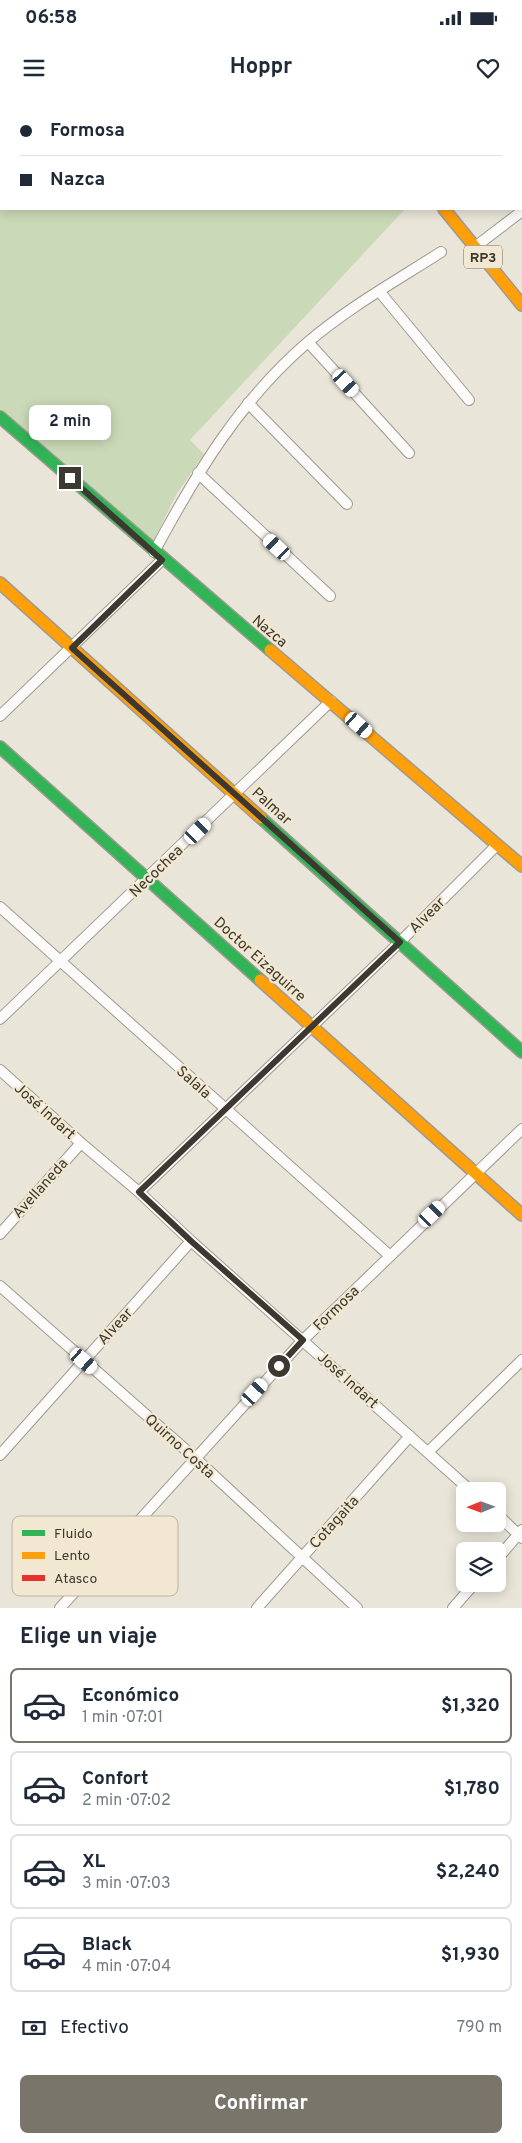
<!DOCTYPE html>
<html lang="es">
<meta charset="utf-8">
<style>
:root{--surface:#fff;--page:#f2f2f3;--text:#1f2937;--muted:#747a83;--line:#e0e1e3;--accent:#7a756b}
body{margin:0;font-family:Overpass,sans-serif;background:var(--page);color:var(--text);height:100vh;display:flex;flex-direction:column;font-size:19px;white-space:nowrap}
*{box-sizing:border-box;margin:0}
p{font-size:16px;color:var(--muted)}
.icon{flex:none;width:28px;height:28px;fill:none;stroke:currentColor;stroke-width:2;stroke-linecap:round;stroke-linejoin:round}
.map{position:relative;height:1508px;overflow:hidden}
.sheet{display:flex;flex-direction:column;background:var(--surface);flex:1}
.sheet>*{flex:none}
.top-card{position:absolute;left:0px;top:0px;width:522px;height:110px;box-shadow:0 2px 12px #0003;display:grid;align-content:center;height:110px;padding:0 20px;background:var(--surface)}
.needle{width:32px;rotate:269deg}
.controls{position:absolute;left:456px;top:1382px;display:grid;gap:10px}
.controls a{display:grid;place-items:center;width:50px;height:50px;border-radius:8px;background:var(--surface);box-shadow:0 2px 12px #0003;font-size:25px}
.end{position:absolute;width:22px;height:22px;margin:-11px;border:6px solid #3d3930;background:#fff;box-shadow:0 0 0 2px #fff}
.from{border-radius:50%}
.bubble{position:absolute;height:35px;border-radius:8px;background:var(--surface);box-shadow:0 2px 12px #0003;font-size:16px;font-weight:700;line-height:35px;text-align:center}
.car{position:absolute;width:15px;height:30px;margin:-15px -8px;border-radius:6px;box-shadow:0 0 4px 1px #0007;background:linear-gradient(#fff 24%,#345 0 40%,#fff 0 76%,#345 0 86%,#fff 0)}
.top-card b{display:flex;align-items:center;gap:18px;height:48px;font-size:19px}
.top-card b+b{border-top:1px solid var(--line)}
.top-card i{width:12px;height:12px;background:var(--text)}
ul{padding:0;list-style:none}
li{display:flex;align-items:center;gap:15px;height:75px;margin:0 10px 8px;padding:0 10px;border:2px solid var(--line);border-radius:8px}
li div{flex:1}
li b{display:block;font-size:19px}
li em{font-style:normal;font-weight:700}
li.selected{border-color:var(--accent)}
li>.icon{width:45px;height:45px;stroke-width:1.5}
h2{padding:0 20px;font-size:22px;line-height:60px}
.pay{display:flex;align-items:center;gap:12px;height:55px;padding:0 20px;font-size:19px}
.pay p{margin-inline-start:auto}
.action{display:flex;gap:10px;margin-top:auto;padding:10px 20px}
.action a{flex:1;height:58px;border-radius:8px;background:var(--accent);color:#fff;font-size:20px;font-weight:700;line-height:58px;text-align:center}
.status{display:flex;justify-content:space-between;align-items:center;height:35px;padding:0 25px;background:var(--surface);direction:ltr}
.status svg{height:14px;fill:currentColor}
header{display:flex;justify-content:space-between;align-items:center;height:65px;padding:0 20px;background:var(--surface);font-size:22px;font-weight:700}
.map>svg:first-child{display:block}
.green{fill:#cad9b7}
.lines{fill:none;stroke-linecap:round;stroke-linejoin:round}
.street-casing{stroke:#9e9a90;stroke-width:12}
.fast-casing{stroke:#9e9a90;stroke-width:14}
.slow-casing{stroke:#9e9a90;stroke-width:14}
.jam-casing{stroke:#9e9a90;stroke-width:14}
.street{stroke:#fcfbf9;stroke-width:10}
.fast{stroke:#30b455;stroke-width:11}
.slow{stroke:#ff9f0a;stroke-width:11}
.jam{stroke:#e5322d;stroke-width:11}
.route{stroke:#3d3930;stroke-width:6}
.labels{text-anchor:middle;stroke-width:4.5;stroke-linejoin:round;paint-order:stroke}
.shield{fill:#f2e8d1;stroke:#736e60;stroke-width:1}
.shield-label{font-size:14px;font-weight:bold;fill:#3d3930}
.street-label{font-size:15px;fill:#3d3930;stroke:#f2e8d1}
.key{fill:#f2e8d1;stroke:#bcb4a1;stroke-width:1}
.key-label{font-size:14px;fill:#3d3930}
</style>
<div class="status"><b>06:58</b><svg viewBox="0 0 49 12"><path d="M0 12V9h3v3zM5 12V6h3v6zM10 12V3h3v9zM15 12V0h3v12zM26 1h20v11H26zM47 4h2v5h-2z"/></svg></div>
<header><svg class="icon" aria-label="menu" viewBox="0 0 24 24"><path d="M4 6h16M4 12h16M4 18h16"/></svg>Hoppr<svg class="icon" aria-label="heart" viewBox="0 0 24 24"><path d="M12 20l-8-8c-3-5 5-10 8-4 3-6 11-1 8 4z"/></svg></header>
<div class="map">
<svg width="522" height="1508" viewBox="0 0 522 1508">
<rect width="100%" height="100%" fill="#eae5d9"/>
<path class="green" d="M0 0 329 1H1V109H405L190 340 204 354 176 395 152 444 0 313Z"/>
<g class="lines">
<g class="street-casing">
<path id="street" d="M92 1 93 0
M395 1 396 0
M0 93 1 92
M475 147 522 111
M379 191 469 300
M308 242 409 353
M248 303 347 404
M198 373 330 496
M154 452C196 374 240 300 308 242 349 207 396 181 441 152
M0 616 162 460
M0 807 389 1155
M0 919 331 601
M0 970 81 1043 139 1092 191 1141 471 1391
M139 1092 400 842 497 745
M0 1134 81 1043
M0 1186 195 1358 357 1508
M428 1352 522 1260
M0 1355 191 1141
M498 1415 522 1438
M498 1458 522 1430
M60 1508 303 1240 522 1029
M257 1508 410 1336
M453 1508 474 1484"/>
</g>
<g class="fast-casing">
<path id="fast" d="M0 317 270 550
M0 647 260 880
M261 718 522 952"/>
</g>
<g class="slow-casing">
<path id="slow" d="M444 109 522 205
M0 483 261 718
M270 550 522 766
M260 880 522 1115"/>
</g>
<g class="jam-casing">
<path id="jam" d="M357 0 358 1"/>
</g>
<use href="#street" class="street"/>
<use href="#fast" class="fast"/>
<use href="#slow" class="slow"/>
<use href="#jam" class="jam"/>
</g>
<g class="lines">
<path class="route" d="M70 378 162 460 72 548 400 842 139 1092 191 1141 303 1240 279 1266"/>
</g>
<g class="labels">
<rect class="shield" x="464" y="145.5" width="38" height="23" rx="4"/>
<g class="shield-label">
<text x="483" y="162">RP3</text>
</g>
<g class="street-label">
<text transform="translate(270 531) rotate(40)" y="5">Nazca</text>
<text transform="translate(272 706) rotate(42)" y="5">Palmar</text>
<text transform="translate(156 771) rotate(-44)" y="5">Necochea</text>
<text transform="translate(427 815) rotate(-45)" y="5">Alvear</text>
<text transform="translate(260 859) rotate(42)" y="5">Doctor Eizaguirre</text>
<text transform="translate(194 982) rotate(42)" y="5">Salala</text>
<text transform="translate(45 1011) rotate(42)" y="5">José Indart</text>
<text transform="translate(40 1088) rotate(-48)" y="5">Avellaneda</text>
<text transform="translate(336 1208) rotate(-44)" y="5">Formosa</text>
<text transform="translate(115 1226) rotate(-48)" y="5">Alvear</text>
<text transform="translate(348 1280) rotate(42)" y="5">José Indart</text>
<text transform="translate(180 1346) rotate(42)" y="5">Quirno Costa</text>
<text transform="translate(334 1422) rotate(-48)" y="5">Cotagaita</text>
</g>
</g>
<rect x="12" y="1416" width="166" height="80" rx="8" class="key"/>
<rect x="22" y="1430" width="23" height="6" fill="#30b455"/>
<rect x="22" y="1452" width="23" height="7" fill="#ff9f0a"/>
<rect x="22" y="1475" width="23" height="6" fill="#e5322d"/>
<g class="key-label">
<text x="54" y="1438">Fluido</text>
<text x="54" y="1460">Lento</text>
<text x="54" y="1483">Atasco</text>
</g>
</svg>
<div class="controls">
<a><svg class="needle" viewBox="-14 -14 28 28"><path d="M0-13l5 13h-10z" fill="#e53935"/><path d="M0 13l5-13h-10z" fill="#747a83"/></svg></a>
<a><svg class="icon" aria-label="layers" viewBox="0 0 24 24"><path d="M12 4l9 5-9 5-9-5zM3 14l9 5 9-5"/></svg></a>
</div>
<i class="end from" style="left:279px;top:1266px"></i>
<i class="end" style="left:70px;top:378px"></i>
<div class="bubble" style="left:29px;top:305px;width:82px">2 min</div>
<i class="car" style="left:346px;top:283px;rotate:138deg"></i>
<i class="car" style="left:277px;top:447px;rotate:313deg"></i>
<i class="car" style="left:359px;top:625px;rotate:131deg"></i>
<i class="car" style="left:198px;top:731px;rotate:46deg"></i>
<i class="car" style="left:432px;top:1114px;rotate:46deg"></i>
<i class="car" style="left:84px;top:1261px;rotate:131deg"></i>
<i class="car" style="left:255px;top:1292px;rotate:42deg"></i>
<div class="top-card">
<b><i class="from"></i>Formosa</b>
<b><i></i>Nazca</b>
</div>
</div>
<section class="sheet">
<h2>Elige un viaje</h2>
<ul>
<li class="selected"><svg class="icon" aria-label="car" viewBox="0 0 24 24"><path d="M5 17H2v-5l4-1 3-4h7l3 4 3 1v5h-3M9 17h6M6 11h13"/><circle cx="7" cy="17" r="2"/><circle cx="17" cy="17" r="2"/></svg><div><b>Económico</b><p>1 min · 07:01</p></div><em>$1,320</em></li>
<li><svg class="icon" aria-label="car" viewBox="0 0 24 24"><path d="M5 17H2v-5l4-1 3-4h7l3 4 3 1v5h-3M9 17h6M6 11h13"/><circle cx="7" cy="17" r="2"/><circle cx="17" cy="17" r="2"/></svg><div><b>Confort</b><p>2 min · 07:02</p></div><em>$1,780</em></li>
<li><svg class="icon" aria-label="car" viewBox="0 0 24 24"><path d="M5 17H2v-5l4-1 3-4h7l3 4 3 1v5h-3M9 17h6M6 11h13"/><circle cx="7" cy="17" r="2"/><circle cx="17" cy="17" r="2"/></svg><div><b>XL</b><p>3 min · 07:03</p></div><em>$2,240</em></li>
<li><svg class="icon" aria-label="car" viewBox="0 0 24 24"><path d="M5 17H2v-5l4-1 3-4h7l3 4 3 1v5h-3M9 17h6M6 11h13"/><circle cx="7" cy="17" r="2"/><circle cx="17" cy="17" r="2"/></svg><div><b>Black</b><p>4 min · 07:04</p></div><em>$1,930</em></li>
</ul>
<div class="pay"><svg class="icon" aria-label="cash" viewBox="0 0 24 24"><path d="M3 7h18v10H3z"/><circle cx="12" cy="12" r="2"/></svg>Efectivo<p>790 m</p></div>
<div class="action"><a>Confirmar</a></div>
</section>
